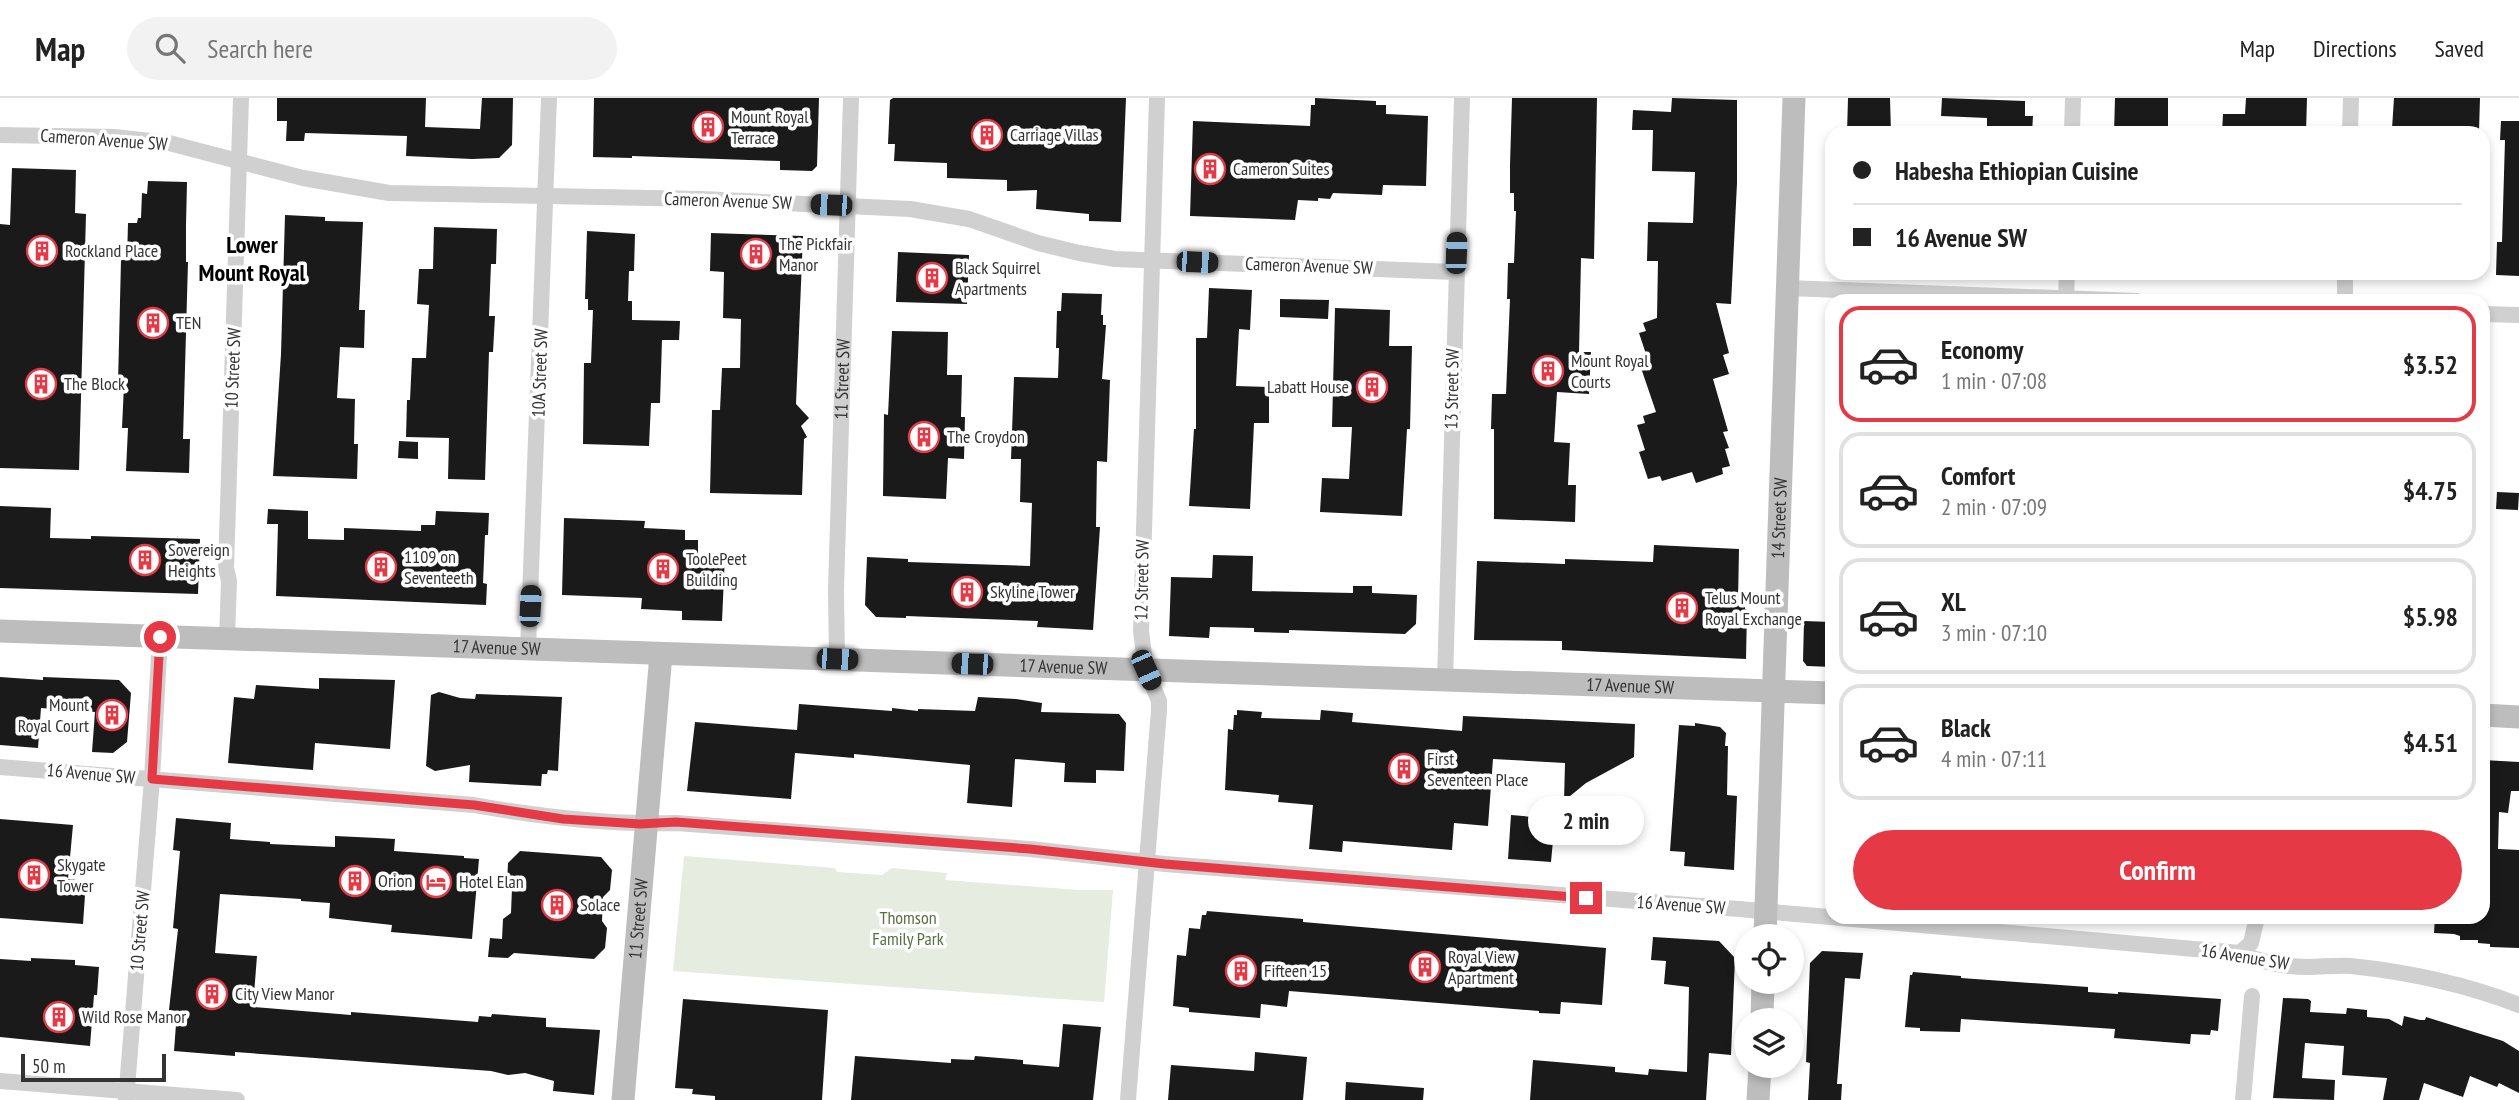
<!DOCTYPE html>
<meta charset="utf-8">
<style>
:root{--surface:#fff;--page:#f2f2f2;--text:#222;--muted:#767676;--line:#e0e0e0;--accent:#e63946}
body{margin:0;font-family:"PT Sans Narrow",sans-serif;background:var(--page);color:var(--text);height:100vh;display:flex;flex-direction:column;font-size:26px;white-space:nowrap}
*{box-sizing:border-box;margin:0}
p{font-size:23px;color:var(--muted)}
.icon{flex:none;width:38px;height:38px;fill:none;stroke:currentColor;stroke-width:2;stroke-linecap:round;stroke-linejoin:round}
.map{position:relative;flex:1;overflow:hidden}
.details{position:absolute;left:1825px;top:196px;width:665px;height:630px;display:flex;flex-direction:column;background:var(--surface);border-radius:21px;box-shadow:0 4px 10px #0003}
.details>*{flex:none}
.hud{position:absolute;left:1825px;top:28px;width:665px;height:154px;border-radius:21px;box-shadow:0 4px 10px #0003;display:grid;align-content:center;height:154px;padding:0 28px;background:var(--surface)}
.tools{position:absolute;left:1734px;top:826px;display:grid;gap:14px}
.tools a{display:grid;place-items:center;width:70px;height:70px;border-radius:50%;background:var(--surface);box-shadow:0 4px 10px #0003;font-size:35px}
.scale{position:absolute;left:21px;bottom:18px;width:145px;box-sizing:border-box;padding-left:7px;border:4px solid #333;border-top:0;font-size:19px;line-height:24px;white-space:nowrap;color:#333;-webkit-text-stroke:5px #fff;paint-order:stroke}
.end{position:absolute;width:32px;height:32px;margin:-16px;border:9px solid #e63946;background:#fff;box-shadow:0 0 0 4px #fff}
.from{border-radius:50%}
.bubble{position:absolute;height:49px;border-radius:24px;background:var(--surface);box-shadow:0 4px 10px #0003;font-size:23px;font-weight:800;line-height:49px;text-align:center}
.car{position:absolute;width:21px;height:42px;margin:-21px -10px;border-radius:9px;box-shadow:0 0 5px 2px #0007;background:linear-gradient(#222 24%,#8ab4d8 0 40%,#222 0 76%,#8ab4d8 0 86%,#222 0)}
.hud b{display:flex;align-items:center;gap:24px;height:66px;font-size:26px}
.hud b+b{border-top:2px solid var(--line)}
.hud i{width:18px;height:18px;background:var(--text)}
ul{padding:12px 0 0;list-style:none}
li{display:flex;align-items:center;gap:21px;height:116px;margin:0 14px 10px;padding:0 14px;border:4px solid var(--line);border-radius:21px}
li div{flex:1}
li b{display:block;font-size:26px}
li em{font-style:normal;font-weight:800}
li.active{border-color:var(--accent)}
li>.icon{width:63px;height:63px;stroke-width:1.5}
.button{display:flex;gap:14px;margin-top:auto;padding:14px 28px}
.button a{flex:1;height:80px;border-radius:42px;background:var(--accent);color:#fff;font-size:28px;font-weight:800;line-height:80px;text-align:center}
header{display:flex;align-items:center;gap:42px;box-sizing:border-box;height:98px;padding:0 35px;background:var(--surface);border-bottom:2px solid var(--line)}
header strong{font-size:33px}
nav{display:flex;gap:38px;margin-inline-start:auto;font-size:24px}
.search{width:490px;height:63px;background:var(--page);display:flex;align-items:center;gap:18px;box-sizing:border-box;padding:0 24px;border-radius:38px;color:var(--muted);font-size:26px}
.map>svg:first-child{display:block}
.green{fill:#e6ecdf}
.building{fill:#1a1a1a}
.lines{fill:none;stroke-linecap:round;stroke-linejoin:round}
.street{stroke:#d0d0d0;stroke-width:16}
.secondary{stroke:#bdbdbd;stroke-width:23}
.route{stroke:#e63946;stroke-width:9}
.labels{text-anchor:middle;stroke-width:7;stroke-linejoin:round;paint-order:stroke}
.poi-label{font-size:18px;fill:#333;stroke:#fff;text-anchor:start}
.street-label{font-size:18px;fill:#333;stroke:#fff}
.park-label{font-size:18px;fill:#56703f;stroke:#fff}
.district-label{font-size:24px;font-weight:bold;fill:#000;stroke:#fff}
</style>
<header>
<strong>Map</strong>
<div class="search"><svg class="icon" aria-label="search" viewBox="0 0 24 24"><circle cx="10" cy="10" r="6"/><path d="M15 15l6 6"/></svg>Search here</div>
<nav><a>Map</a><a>Directions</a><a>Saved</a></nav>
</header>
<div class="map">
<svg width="2519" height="1002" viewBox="0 0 2519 1002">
<rect width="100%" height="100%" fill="#fff"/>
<path class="green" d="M684 758 835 770 837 774 882 777 892 770 947 775 945 782 1079 792H1113L1104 904 673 873Z"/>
<path class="building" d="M277 0H426L425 29 480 31 482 0H513L512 47 499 60 472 61 406 58 407 38 305 35 304 43H286L287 23H277Z
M594 0H819L817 68 812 73 780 72V63L632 58V60L593 59Z
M893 0H1126L1121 124 1089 123V116L1036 111 1037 92 1007 93V82L947 80V65L894 63 895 46H888L890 2Z
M1315 0 1376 3V7H1386V16L1428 18 1426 88 1383 87 1382 97 1333 95 1330 101 1318 100V103L1298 102 1295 122 1190 118 1193 23 1310 28 1311 7H1315Z
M1512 0H1597L1594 161 1581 160 1580 209 1579 254H1591L1589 296 1557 294 1554 344 1570 345 1568 387H1576L1575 424 1494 421V331H1491L1492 296H1506L1510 201H1507L1508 165H1514L1516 113H1514V95H1510V67Z
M1672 0 1737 2V85L1731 206 1716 205 1729 255 1723 257 1729 276 1713 281 1728 333 1723 334 1729 350 1725 351 1730 368 1722 370 1723 376 1696 385 1692 374 1662 383 1660 378 1648 381 1639 354 1645 352 1637 327 1645 325 1643 318 1656 314 1638 261 1647 259 1639 235 1646 233 1643 225 1657 220 1658 163H1647L1648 124 1693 125 1695 74 1652 73 1653 32H1632L1633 12 1671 14Z
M1848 0H1890L1891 35H1847Z
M1942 0 2025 3V18H2033L2032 35H1993V29H1987V20L1941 18Z
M2115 0H2168V28H2162V35H2114Z
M2246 0H2307L2306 35H2222L2223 16H2245Z
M2394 0H2480L2479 33 2392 31Z
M2501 23H2519V178L2496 177 2497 144H2502L2505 42H2500Z
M12 70 76 72 75 115 86 116 79 372 0 370V126L10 127Z
M148 83 187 84 186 127V164H188L183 341H190L189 375 126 373 128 330H122L124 287 118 286 121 162H127L128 125H137L138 120H141L142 95 147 96Z
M285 117 325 119V123L363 124 359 212H365L364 250 340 249 337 300 355 301 354 346H358L357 381 273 378 281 256Z
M434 129 497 131 496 166H491L489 218H495L493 254H489L485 382 448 381 449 340 406 339 407 302H410L412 260H426L429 207 417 206 419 171H433Z
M587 133 635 136 634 173H629L628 203H632V222L680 223 679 242H662L660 305H651L649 348 583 346 584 265H591L593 212H588V201H585Z
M711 135 803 138 796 306 809 320 801 328 807 339 804 341 802 397 710 395 712 312H720L722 270H740L741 221 723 220 724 174 710 173Z
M898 154 969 157 967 206 896 204Z
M1209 190 1252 192 1250 232 1239 231 1236 288 1269 289V325H1254L1250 411 1189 408 1194 331H1196V240H1207Z
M1062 195 1102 196 1101 217H1103V227H1106L1102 281 1110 282 1107 364 1097 363 1096 429H1100L1093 532 1037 529 1038 523 906 518V520L876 519 865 507 867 459 908 461V464L1030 468 1032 405 1020 404 1021 361H1011L1014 279 1058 280 1059 250H1056L1057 213H1061Z
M1280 201 1329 202 1328 221 1280 219Z
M1335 210 1390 212 1389 248H1412L1410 331H1407L1402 418 1320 414 1322 380 1349 381 1352 329H1332Z
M892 233 948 234 947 277H962L961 319H965L964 361 948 360 946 401 883 398 884 316 888 317Z
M399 343 418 344V361L398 360Z
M2497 394 2519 395 2518 412 2496 411Z
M0 408 51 410 50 440 91 441V438L200 441 198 496 0 490Z
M268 411 308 413V441L344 442V430L421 433V427H435L436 413 489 415 488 437H485L483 485 487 486 486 507 276 498 278 426H267Z
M564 420 645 423 644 430 685 432V442H698V456L725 457 722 523 682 522V513L641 511 642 500 562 497Z
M1654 447 1739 451 1738 503 1745 504V511L1747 512 1746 561 1562 552V543L1474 542 1477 463 1565 466V461L1653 464Z
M1213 457 1253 458 1252 493 1353 495V488H1372V495L1417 497 1416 526 1405 536 1289 532V535L1254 534V530L1210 529 1209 540 1169 538 1171 479 1212 480Z
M1804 523 1832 524V569L1807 568 1803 563Z
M0 579 43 582V579L119 582 131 595 127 644 113 655 92 654 95 614 41 610 38 650 0 647Z
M319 580 395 582 390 651 315 645 313 672 228 665 234 599 254 601 256 587 319 591Z
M439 594 460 600 475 601 476 596 562 599 558 673 548 672 547 676H542L541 688 469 684 470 667 435 673 426 668 431 597Z
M978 599 1016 601 1042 605 1041 614 1119 616 1126 625 1124 673 1096 672V685L1064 684 1065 665 1015 661 1012 709 967 705 970 667 854 656V660L795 655 791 701 687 693 695 624 797 632 799 606 892 613V610L918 613V611L975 613Z
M1237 612 1262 614 1261 620H1264L1320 622 1321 612 1353 615 1352 624 1462 633 1463 618 1635 626 1634 659 1586 685 1564 703 1565 665 1493 661 1488 728 1454 725 1452 752 1343 743 1342 754 1309 751 1313 707 1278 704 1279 697 1225 692 1228 631 1233 632 1234 617H1237Z
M1695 625 1720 629 1726 635 1725 648H1728L1727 697 1737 698 1734 772 1684 768 1685 754 1670 753 1679 627 1695 628Z
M2483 662 2519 664V693H2511L2508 715 2499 714 2498 751 2519 752V850L2490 849V846L2478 845V842H2460V838L2454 836 2434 835 2435 819H2483Z
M1511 717 1555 721 1551 764 1508 761Z
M176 720 231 725 230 741 270 744V746L335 749V738L377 740 395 741 394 753 464 758V760L479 761 472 841 391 834 392 827 329 820 330 805 301 803V801L220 796 215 855 257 858 253 909 351 917V914L478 924 479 918 491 919 492 916 546 920V929L600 932 594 997 553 993 554 983 525 975 508 977 491 973 235 954V958L174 953 177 913 169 912 178 831 173 830 180 753 173 752Z
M0 721 73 727 68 781 86 783 83 826 0 820Z
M520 753 601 759 612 772 610 792 603 799 602 823 607 830 605 850 594 861 514 855 508 860 488 859 490 840 502 841 503 821 511 815 512 790 507 785 508 765Z
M1207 813 1303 821V824L1606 850 1602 907 1561 904 1560 916 1539 915V913L1289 893 1287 909 1261 906 1260 920 1189 914V910L1173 908 1177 857 1186 858 1189 830 1200 831 1202 817H1206Z
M1653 839 1719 843 1735 860 1731 957 1709 955 1706 1002H1530L1533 962 1615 969V974L1648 977 1649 971 1687 974 1689 889 1664 886 1666 863 1651 862Z
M1822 853 1863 855 1860 881 1845 880 1837 986H1842L1841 1002H1808L1810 965 1806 964 1810 865Z
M31 860 75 862V867L99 869 97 897H94L90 948 0 939V861L31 863Z
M1913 874 1961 878V880L2088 889V894L2118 896V894L2221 901 2218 933 2211 932 2210 937 2191 936 2190 946 2114 940 2115 931 1961 921 1960 934 1920 933V930L1905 929 1910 877H1912Z
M2283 900 2308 901 2311 903 2310 914 2346 916 2347 910 2367 912V919L2389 921 2402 928 2404 918 2420 922H2425L2426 919 2503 943 2519 953V995L2499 985 2497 989 2470 978 2463 999 2424 985 2419 1002H2383L2387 980 2342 977 2344 948 2305 945 2302 980 2335 982 2334 1002 2273 1000Z
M683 901 828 912 822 1002H715V998L692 996 693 991 675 990Z
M1063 926 1101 929 1093 1002H851L855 958 951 965V961L974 962 975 958 1023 962V966L1059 969Z
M1255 954 1307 959 1303 1002H1168L1171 967 1254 973Z
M1346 984 1424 990 1423 1002H1345Z"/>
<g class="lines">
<g class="street">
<path d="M2072 35 2073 0"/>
<path d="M2350 35 2351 0"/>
<path d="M0 37 114 39 169 45 303 80 389 95 702 101 910 111 969 121 1038 145 1079 155 1115 161 1455 174"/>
<path d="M1787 190 2137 203"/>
<path d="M2066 201 2067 175"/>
<path d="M2345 203V175"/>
<path d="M2483 216 2519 217"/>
<path d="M227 541 229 483 226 470 241 0"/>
<path d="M528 551 549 0"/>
<path id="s1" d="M837 561 836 492 851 0"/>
<path d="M1445 582 1462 0"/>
<path d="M0 669 474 707C541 719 608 727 676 725L1030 751 1165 766 1739 811 2240 855C2261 864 2285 869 2308 869 2323 869 2336 867 2351 868 2408 874 2465 886 2519 907"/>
<path d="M2240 855 2251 845 2257 819"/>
<path d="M0 983 237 1002"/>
<path d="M126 1002 152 681 160 539"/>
<path d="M1128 1002 1159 612V603L1146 572 1141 533 1157 0"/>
<path d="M2243 1002 2252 898"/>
</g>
<g class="secondary">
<path id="s2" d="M0 533 1832 595"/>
<path d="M2483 617 2519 619"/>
<path id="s3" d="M1765 838 1794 0"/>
<path d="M1762 922 1763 884"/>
<path id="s4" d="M623 1002 661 556"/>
<path d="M1758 1002 1760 968"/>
</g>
</g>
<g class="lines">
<path class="route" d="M160 539 152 681 474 707 563 721 640 726 676 724 1030 751 1165 766 1586 800"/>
</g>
<defs>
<g id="building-ring" transform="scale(1.575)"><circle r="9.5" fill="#fff" stroke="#e63946" stroke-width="1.5"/><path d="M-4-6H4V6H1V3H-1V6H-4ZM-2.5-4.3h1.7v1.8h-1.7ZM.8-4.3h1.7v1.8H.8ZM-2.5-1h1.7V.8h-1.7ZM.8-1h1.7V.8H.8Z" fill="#e63946"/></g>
<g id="hotel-ring" transform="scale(1.575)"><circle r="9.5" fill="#fff" stroke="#e63946" stroke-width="1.5"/><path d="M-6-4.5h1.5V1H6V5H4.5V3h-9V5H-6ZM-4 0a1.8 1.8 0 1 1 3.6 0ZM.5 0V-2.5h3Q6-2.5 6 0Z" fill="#e63946"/></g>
</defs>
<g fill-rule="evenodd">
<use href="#building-ring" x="708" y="29"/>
<use href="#building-ring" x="987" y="37"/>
<use href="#building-ring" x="1210" y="71"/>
<use href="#building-ring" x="42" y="153"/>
<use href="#building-ring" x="756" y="156"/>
<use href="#building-ring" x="932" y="180"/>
<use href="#building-ring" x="153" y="225"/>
<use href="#building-ring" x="1548" y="273"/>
<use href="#building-ring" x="41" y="286"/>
<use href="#building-ring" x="1372" y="289"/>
<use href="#building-ring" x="924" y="339"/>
<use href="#building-ring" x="145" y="462"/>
<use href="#building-ring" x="381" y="469"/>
<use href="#building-ring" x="663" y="471"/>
<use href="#building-ring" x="967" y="494"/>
<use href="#building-ring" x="1682" y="510"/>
<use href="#building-ring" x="112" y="617"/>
<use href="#building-ring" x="1404" y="671"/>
<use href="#building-ring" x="34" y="777"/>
<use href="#building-ring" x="355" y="783"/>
<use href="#hotel-ring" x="436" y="784"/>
<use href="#building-ring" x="557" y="807"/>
<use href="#building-ring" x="1425" y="869"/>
<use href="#building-ring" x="1241" y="873"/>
<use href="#building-ring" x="212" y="896"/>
<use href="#building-ring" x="59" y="919"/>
</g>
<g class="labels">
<g class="poi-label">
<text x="731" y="25">Mount Royal<tspan x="731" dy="21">Terrace</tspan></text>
<text x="1010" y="43">Carriage Villas</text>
<text x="1233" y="77">Cameron Suites</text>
<text x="779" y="152">The Pickfair<tspan x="779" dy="21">Manor</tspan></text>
<text x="65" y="159">Rockland Place</text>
<text x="955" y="176">Black Squirrel<tspan x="955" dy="21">Apartments</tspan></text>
<text x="176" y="231">TEN</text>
<text x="1571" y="269">Mount Royal<tspan x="1571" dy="21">Courts</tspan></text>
<text x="64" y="292">The Block</text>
<text x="1349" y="295" text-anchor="end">Labatt House</text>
<text x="947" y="345">The Croydon</text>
<text x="168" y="458">Sovereign<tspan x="168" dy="21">Heights</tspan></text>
<text x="404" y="465">1109 on<tspan x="404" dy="21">Seventeeth</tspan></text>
<text x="686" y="467">ToolePeet<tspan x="686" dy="21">Building</tspan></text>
<text x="990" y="500">Skyline Tower</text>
<text x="1705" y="506">Telus Mount<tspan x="1705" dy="21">Royal Exchange</tspan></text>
<text x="89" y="613" text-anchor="end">Mount<tspan x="89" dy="21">Royal Court</tspan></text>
<text x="1427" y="667">First<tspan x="1427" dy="21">Seventeen Place</tspan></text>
<text x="57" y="773">Skygate<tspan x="57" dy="21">Tower</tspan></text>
<text x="378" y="789">Orion</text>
<text x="459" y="790">Hotel Elan</text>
<text x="580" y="813">Solace</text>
<text x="1448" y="865">Royal View<tspan x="1448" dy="21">Apartment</tspan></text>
<text x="1264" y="879">Fifteen 15</text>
<text x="235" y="902">City View Manor</text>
<text x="82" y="925">Wild Rose Manor</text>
</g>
<g class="street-label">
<text transform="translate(104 42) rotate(4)" y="6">Cameron Avenue SW</text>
<text transform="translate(728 103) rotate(2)" y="6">Cameron Avenue SW</text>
<text transform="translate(1309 168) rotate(2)" y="6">Cameron Avenue SW</text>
<text transform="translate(233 270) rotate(-88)" y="6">10 Street SW</text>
<text transform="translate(540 275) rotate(-88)" y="6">10A Street SW</text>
<text dy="6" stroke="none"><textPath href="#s1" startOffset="280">11 Street SW</textPath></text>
<text transform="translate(1452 291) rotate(-89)" y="6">13 Street SW</text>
<text dy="6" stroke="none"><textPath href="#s3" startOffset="418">14 Street SW</textPath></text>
<text transform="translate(1142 482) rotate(-89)" y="6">12 Street SW</text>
<text dy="6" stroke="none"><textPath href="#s2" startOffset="497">17 Avenue SW</textPath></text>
<text dy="6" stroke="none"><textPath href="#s2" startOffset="1064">17 Avenue SW</textPath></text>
<text dy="6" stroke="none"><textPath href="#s2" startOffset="1631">17 Avenue SW</textPath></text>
<text transform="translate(91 676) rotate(5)" y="6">16 Avenue SW</text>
<text transform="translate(1681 807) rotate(4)" y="6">16 Avenue SW</text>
<text dy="6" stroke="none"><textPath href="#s4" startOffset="182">11 Street SW</textPath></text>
<text transform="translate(140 833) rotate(-85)" y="6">10 Street SW</text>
<text transform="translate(2245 859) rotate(9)" y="6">16 Avenue SW</text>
</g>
<g class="park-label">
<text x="908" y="826">Thomson<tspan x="908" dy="21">Family Park</tspan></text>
</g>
<g class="district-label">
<text x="252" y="155">Lower<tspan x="252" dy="28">Mount Royal</tspan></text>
</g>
</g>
</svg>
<div class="tools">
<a><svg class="icon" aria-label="locate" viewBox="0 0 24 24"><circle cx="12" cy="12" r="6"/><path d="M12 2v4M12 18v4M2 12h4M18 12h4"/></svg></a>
<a><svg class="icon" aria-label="layers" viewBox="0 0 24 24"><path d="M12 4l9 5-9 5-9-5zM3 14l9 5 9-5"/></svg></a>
</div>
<div class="scale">50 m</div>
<i class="end from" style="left:160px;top:539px"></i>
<i class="end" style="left:1586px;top:800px"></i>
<div class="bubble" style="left:1528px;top:698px;width:116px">2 min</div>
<i class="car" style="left:831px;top:107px;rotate:272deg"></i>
<i class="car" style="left:1456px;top:155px;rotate:2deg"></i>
<i class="car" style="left:1197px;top:164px;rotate:92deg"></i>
<i class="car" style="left:530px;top:508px;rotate:3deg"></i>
<i class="car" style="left:837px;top:561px;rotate:92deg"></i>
<i class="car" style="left:972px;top:566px;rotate:272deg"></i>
<i class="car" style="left:1146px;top:572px;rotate:156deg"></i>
<div class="hud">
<b><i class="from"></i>Habesha Ethiopian Cuisine</b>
<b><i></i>16 Avenue SW</b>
</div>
<section class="details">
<ul>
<li class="active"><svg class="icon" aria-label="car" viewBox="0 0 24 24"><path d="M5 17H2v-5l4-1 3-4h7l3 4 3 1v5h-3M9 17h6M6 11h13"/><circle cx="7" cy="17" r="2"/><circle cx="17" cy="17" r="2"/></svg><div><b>Economy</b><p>1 min · 07:08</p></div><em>$3.52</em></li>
<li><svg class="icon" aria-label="car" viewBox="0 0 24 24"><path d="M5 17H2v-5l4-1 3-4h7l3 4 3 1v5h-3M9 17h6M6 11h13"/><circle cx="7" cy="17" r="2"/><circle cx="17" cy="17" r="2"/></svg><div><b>Comfort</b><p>2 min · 07:09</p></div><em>$4.75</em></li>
<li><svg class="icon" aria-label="car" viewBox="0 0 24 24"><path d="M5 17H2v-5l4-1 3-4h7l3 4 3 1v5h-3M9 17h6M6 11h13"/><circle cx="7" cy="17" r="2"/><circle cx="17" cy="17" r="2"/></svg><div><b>XL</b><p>3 min · 07:10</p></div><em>$5.98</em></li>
<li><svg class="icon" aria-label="car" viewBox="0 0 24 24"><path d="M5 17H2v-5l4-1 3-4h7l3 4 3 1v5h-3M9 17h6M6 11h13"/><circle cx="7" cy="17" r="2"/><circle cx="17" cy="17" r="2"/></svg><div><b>Black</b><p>4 min · 07:11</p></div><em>$4.51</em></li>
</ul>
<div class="button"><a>Confirm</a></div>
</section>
</div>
